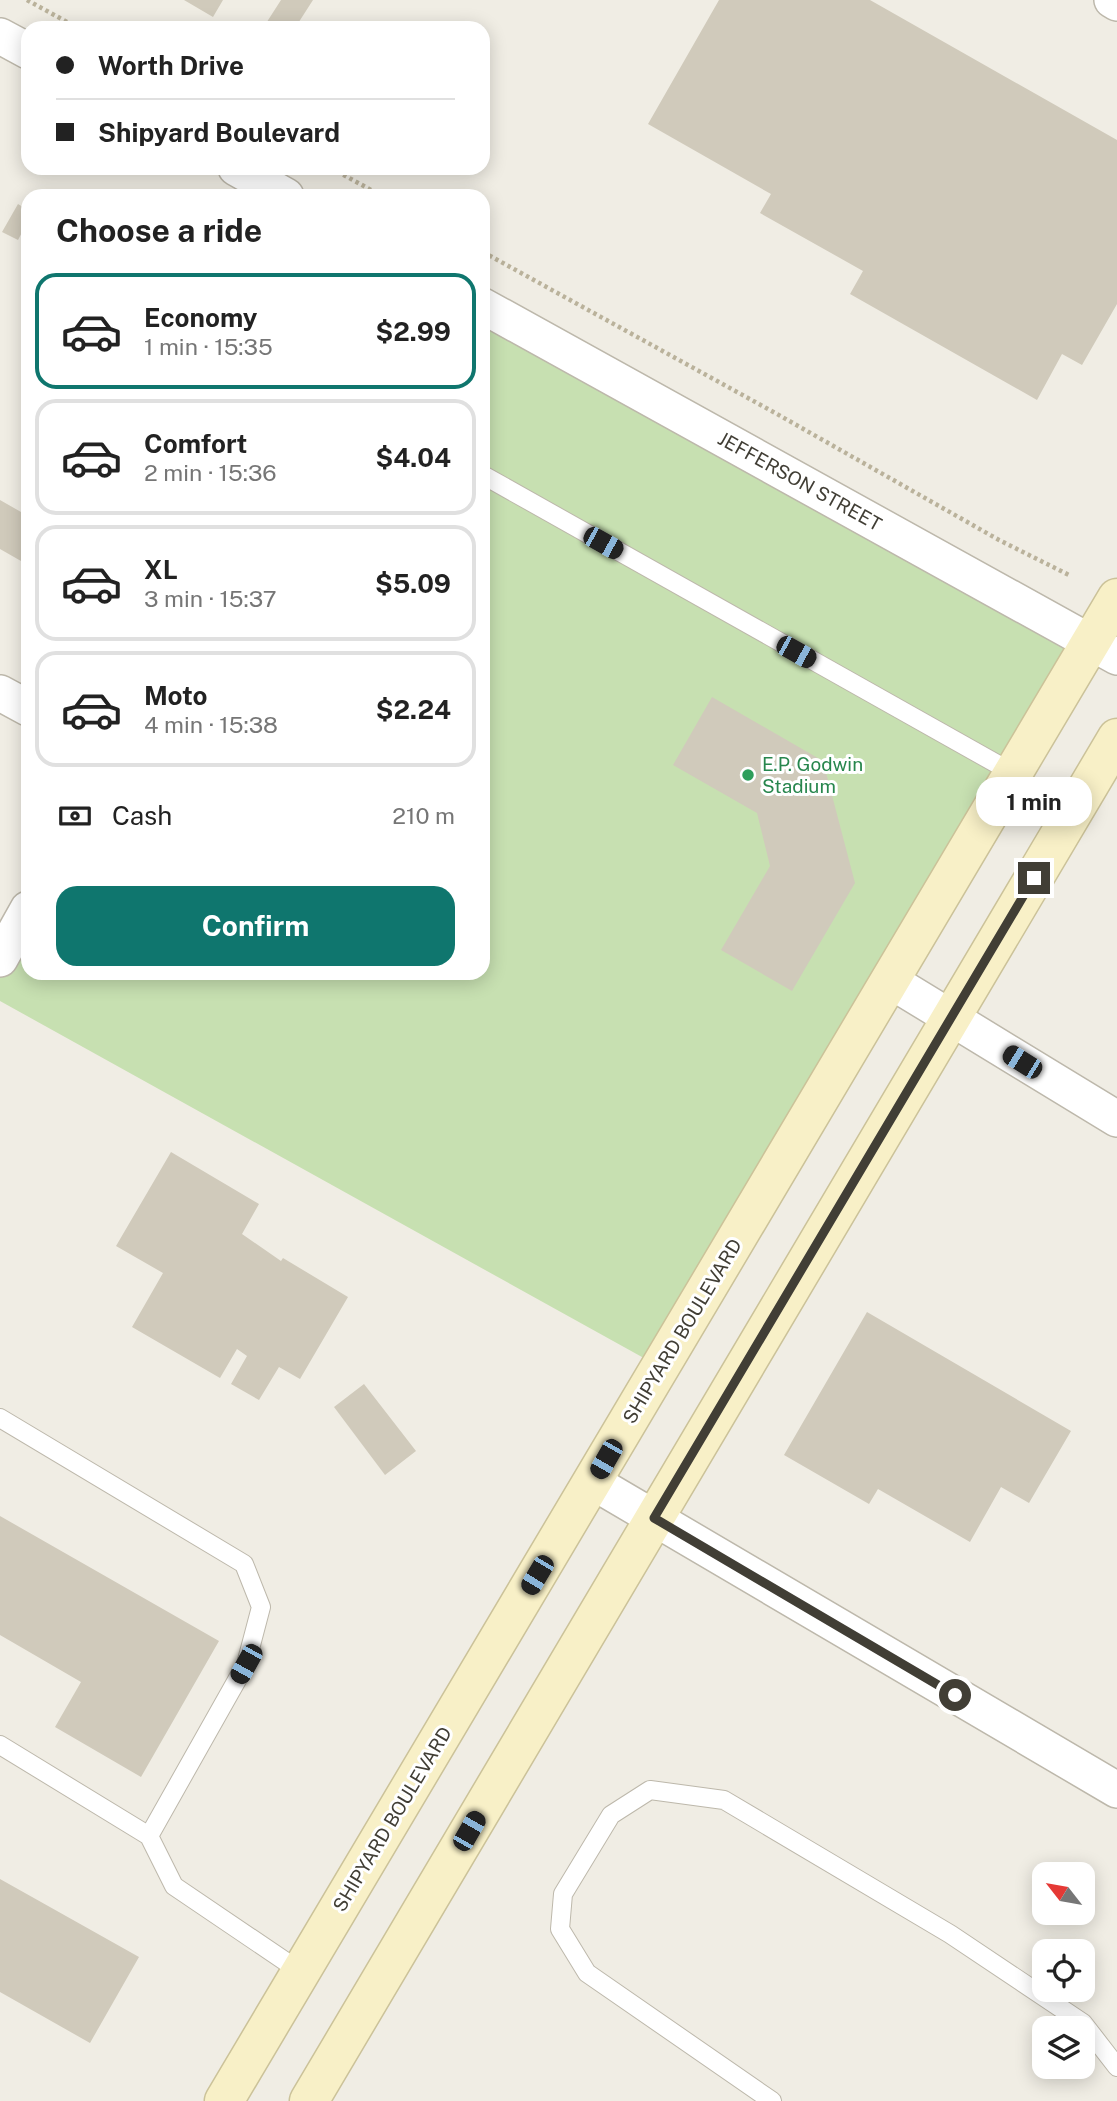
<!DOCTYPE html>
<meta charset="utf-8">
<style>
:root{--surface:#fff;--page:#f2f2f2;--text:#222;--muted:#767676;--line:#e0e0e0;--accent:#0f766e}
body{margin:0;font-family:"Public Sans",sans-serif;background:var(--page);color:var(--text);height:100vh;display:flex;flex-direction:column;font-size:26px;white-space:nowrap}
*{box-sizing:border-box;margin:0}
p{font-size:23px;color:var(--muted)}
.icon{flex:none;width:38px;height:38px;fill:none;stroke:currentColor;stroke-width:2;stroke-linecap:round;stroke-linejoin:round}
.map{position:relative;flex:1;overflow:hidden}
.side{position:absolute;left:21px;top:189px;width:469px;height:791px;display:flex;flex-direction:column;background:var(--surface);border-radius:21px;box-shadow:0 4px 18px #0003}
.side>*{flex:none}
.banner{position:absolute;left:21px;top:21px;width:469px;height:154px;border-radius:21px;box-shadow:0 4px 18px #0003;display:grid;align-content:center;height:154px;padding:0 35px;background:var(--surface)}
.needle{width:46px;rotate:301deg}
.buttons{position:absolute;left:1032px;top:1862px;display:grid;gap:14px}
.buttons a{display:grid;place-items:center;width:63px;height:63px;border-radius:14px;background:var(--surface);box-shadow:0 4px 18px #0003;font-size:35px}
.end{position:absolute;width:32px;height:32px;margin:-16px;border:9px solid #413e35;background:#fff;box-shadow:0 0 0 4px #fff}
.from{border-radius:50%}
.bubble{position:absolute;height:49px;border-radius:21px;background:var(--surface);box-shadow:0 4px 18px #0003;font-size:23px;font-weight:700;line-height:49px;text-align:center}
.car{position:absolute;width:21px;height:42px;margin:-21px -10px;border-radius:9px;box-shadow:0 0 5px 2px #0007;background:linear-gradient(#222 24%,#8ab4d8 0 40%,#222 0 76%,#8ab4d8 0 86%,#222 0)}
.banner b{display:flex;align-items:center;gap:24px;height:66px;font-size:26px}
.banner b+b{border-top:2px solid var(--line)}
.banner i{width:18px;height:18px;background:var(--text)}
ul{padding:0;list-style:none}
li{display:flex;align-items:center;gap:21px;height:116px;margin:0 14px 10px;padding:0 21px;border:4px solid var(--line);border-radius:21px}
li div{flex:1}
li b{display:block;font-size:26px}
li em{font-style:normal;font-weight:700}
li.on{border-color:var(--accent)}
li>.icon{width:63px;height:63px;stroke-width:1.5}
h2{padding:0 35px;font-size:32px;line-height:84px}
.pay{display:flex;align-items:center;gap:18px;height:77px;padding:0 35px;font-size:26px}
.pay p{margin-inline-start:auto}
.button{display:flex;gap:14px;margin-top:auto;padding:14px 35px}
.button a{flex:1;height:80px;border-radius:21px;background:var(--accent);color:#fff;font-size:28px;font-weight:700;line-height:80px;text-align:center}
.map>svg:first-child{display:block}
.green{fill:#c7e0b1}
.building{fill:#d0cabb}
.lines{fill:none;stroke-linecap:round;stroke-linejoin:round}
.lane-casing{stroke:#bdb8ab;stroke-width:20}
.street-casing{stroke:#bdb8ab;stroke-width:38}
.secondary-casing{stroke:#cbc299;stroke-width:41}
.path{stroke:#bab29b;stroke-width:4.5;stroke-dasharray:3.5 3.5;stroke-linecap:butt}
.lane{stroke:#fff;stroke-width:18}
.street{stroke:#fff;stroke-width:35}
.secondary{stroke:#f8f0c7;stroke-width:38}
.route{stroke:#413e35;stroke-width:9}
.leisure-dot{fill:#2e9e5b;stroke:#fff;stroke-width:2.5}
.labels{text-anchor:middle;stroke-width:6;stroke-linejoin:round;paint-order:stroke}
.street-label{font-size:19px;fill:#413e35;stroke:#fff}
.leisure-label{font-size:19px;fill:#27864d;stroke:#fff;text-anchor:start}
</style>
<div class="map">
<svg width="1117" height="2101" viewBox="0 0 1117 2101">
<rect width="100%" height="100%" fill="#f0ede4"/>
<path class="green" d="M483 306 1091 642 660 1367 0 1001V958L28 907V973H483Z"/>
<path class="building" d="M184 0H223L213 17Z
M281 0H313L295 28H263Z
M719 0H870L1117 140V304L1082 365 1062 354 1037 400 850 294 863 271 760 213 771 194 648 124Z
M18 204 28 210V221L18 240 2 232Z
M0 500 28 516V565L0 549Z
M712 697 823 761 855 883 792 991 721 950 770 866 757 813 673 765Z
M171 1152 259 1204 242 1234 281 1261 283 1258 348 1297 300 1379 279 1367 259 1400 231 1384 247 1356 237 1349 220 1378 132 1327 163 1273 116 1246Z
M867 1312 1071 1431 1029 1503 1001 1487 970 1542 878 1489 869 1504 784 1455Z
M364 1384 416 1451 385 1475 334 1407Z
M0 1516 219 1641 141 1777 55 1727 81 1682 0 1635Z
M0 1879 139 1957 90 2043 0 1992Z"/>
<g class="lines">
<g class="lane-casing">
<path id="lane" d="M483 475 1013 773
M0 1418 244 1564 261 1607 246 1664 149 1836
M0 1745 149 1836 174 1886 301 1972
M772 2101 587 1973 560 1929 563 1894 611 1815 650 1790 724 1800 950 1934 1083 2023 1117 2067"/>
</g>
<g class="street-casing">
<path id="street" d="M1112 0 1117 3
M0 36 28 51
M236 168 286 196
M483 306 1117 657
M0 693 28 708
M0 959 28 909
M889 980 1117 1119
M593 1482 1117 1790"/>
</g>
<g class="secondary-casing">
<path id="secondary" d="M224 2101 1117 598
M309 2101 1117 738"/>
</g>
<path class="path" d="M27 0 78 28
M331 168 382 196
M483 252 777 414 999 540 1069 575"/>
<use href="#lane" class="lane"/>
<use href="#street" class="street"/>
<use href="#secondary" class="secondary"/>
</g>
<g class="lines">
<path class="route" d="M955 1695 654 1518 1034 878"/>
</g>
<circle class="leisure-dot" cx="748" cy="775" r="7"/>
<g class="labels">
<g class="street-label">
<text transform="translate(800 481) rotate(29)" y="7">JEFFERSON STREET</text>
<text transform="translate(682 1331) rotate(-59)" y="7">SHIPYARD BOULEVARD</text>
<text transform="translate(392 1819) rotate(-59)" y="7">SHIPYARD BOULEVARD</text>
</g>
<g class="leisure-label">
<text x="762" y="771">E.P. Godwin<tspan x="762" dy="22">Stadium</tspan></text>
</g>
</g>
</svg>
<div class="buttons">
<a><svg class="needle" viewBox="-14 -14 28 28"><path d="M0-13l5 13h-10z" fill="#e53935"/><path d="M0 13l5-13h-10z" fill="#767676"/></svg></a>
<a><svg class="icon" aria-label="locate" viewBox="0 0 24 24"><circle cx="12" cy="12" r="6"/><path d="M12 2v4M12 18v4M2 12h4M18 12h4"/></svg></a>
<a><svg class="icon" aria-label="layers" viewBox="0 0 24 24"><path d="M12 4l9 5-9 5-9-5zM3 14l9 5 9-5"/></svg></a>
</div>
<i class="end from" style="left:955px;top:1695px"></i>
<i class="end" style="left:1034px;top:878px"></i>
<div class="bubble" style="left:976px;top:777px;width:116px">1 min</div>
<i class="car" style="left:603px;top:543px;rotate:119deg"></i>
<i class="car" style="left:796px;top:652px;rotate:119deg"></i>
<i class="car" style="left:1022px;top:1062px;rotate:302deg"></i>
<i class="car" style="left:606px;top:1459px;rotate:210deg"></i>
<i class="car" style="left:537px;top:1575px;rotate:211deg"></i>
<i class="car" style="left:246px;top:1664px;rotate:209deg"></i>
<i class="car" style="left:469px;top:1831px;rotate:30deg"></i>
<div class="banner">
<b><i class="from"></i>Worth Drive</b>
<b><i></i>Shipyard Boulevard</b>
</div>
<section class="side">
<h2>Choose a ride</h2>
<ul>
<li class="on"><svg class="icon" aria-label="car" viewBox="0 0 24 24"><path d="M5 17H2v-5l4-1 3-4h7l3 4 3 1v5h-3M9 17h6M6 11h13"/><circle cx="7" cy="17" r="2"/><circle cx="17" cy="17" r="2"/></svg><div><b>Economy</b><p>1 min · 15:35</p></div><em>$2.99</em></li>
<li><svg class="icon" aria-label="car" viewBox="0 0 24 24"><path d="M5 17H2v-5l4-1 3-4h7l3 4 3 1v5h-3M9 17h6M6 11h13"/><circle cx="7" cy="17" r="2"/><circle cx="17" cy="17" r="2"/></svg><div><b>Comfort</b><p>2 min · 15:36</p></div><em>$4.04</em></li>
<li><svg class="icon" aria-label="car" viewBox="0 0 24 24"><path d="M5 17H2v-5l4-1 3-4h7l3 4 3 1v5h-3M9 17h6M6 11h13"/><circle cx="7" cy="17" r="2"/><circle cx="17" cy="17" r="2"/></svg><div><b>XL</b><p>3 min · 15:37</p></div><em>$5.09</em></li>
<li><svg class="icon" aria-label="car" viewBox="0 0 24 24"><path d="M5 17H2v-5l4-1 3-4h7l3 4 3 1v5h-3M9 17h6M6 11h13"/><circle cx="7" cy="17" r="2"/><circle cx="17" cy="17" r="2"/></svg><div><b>Moto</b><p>4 min · 15:38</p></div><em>$2.24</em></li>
</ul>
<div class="pay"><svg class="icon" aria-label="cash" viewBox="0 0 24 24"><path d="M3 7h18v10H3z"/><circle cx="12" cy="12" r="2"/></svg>Cash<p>210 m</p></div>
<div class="button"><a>Confirm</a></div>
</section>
</div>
